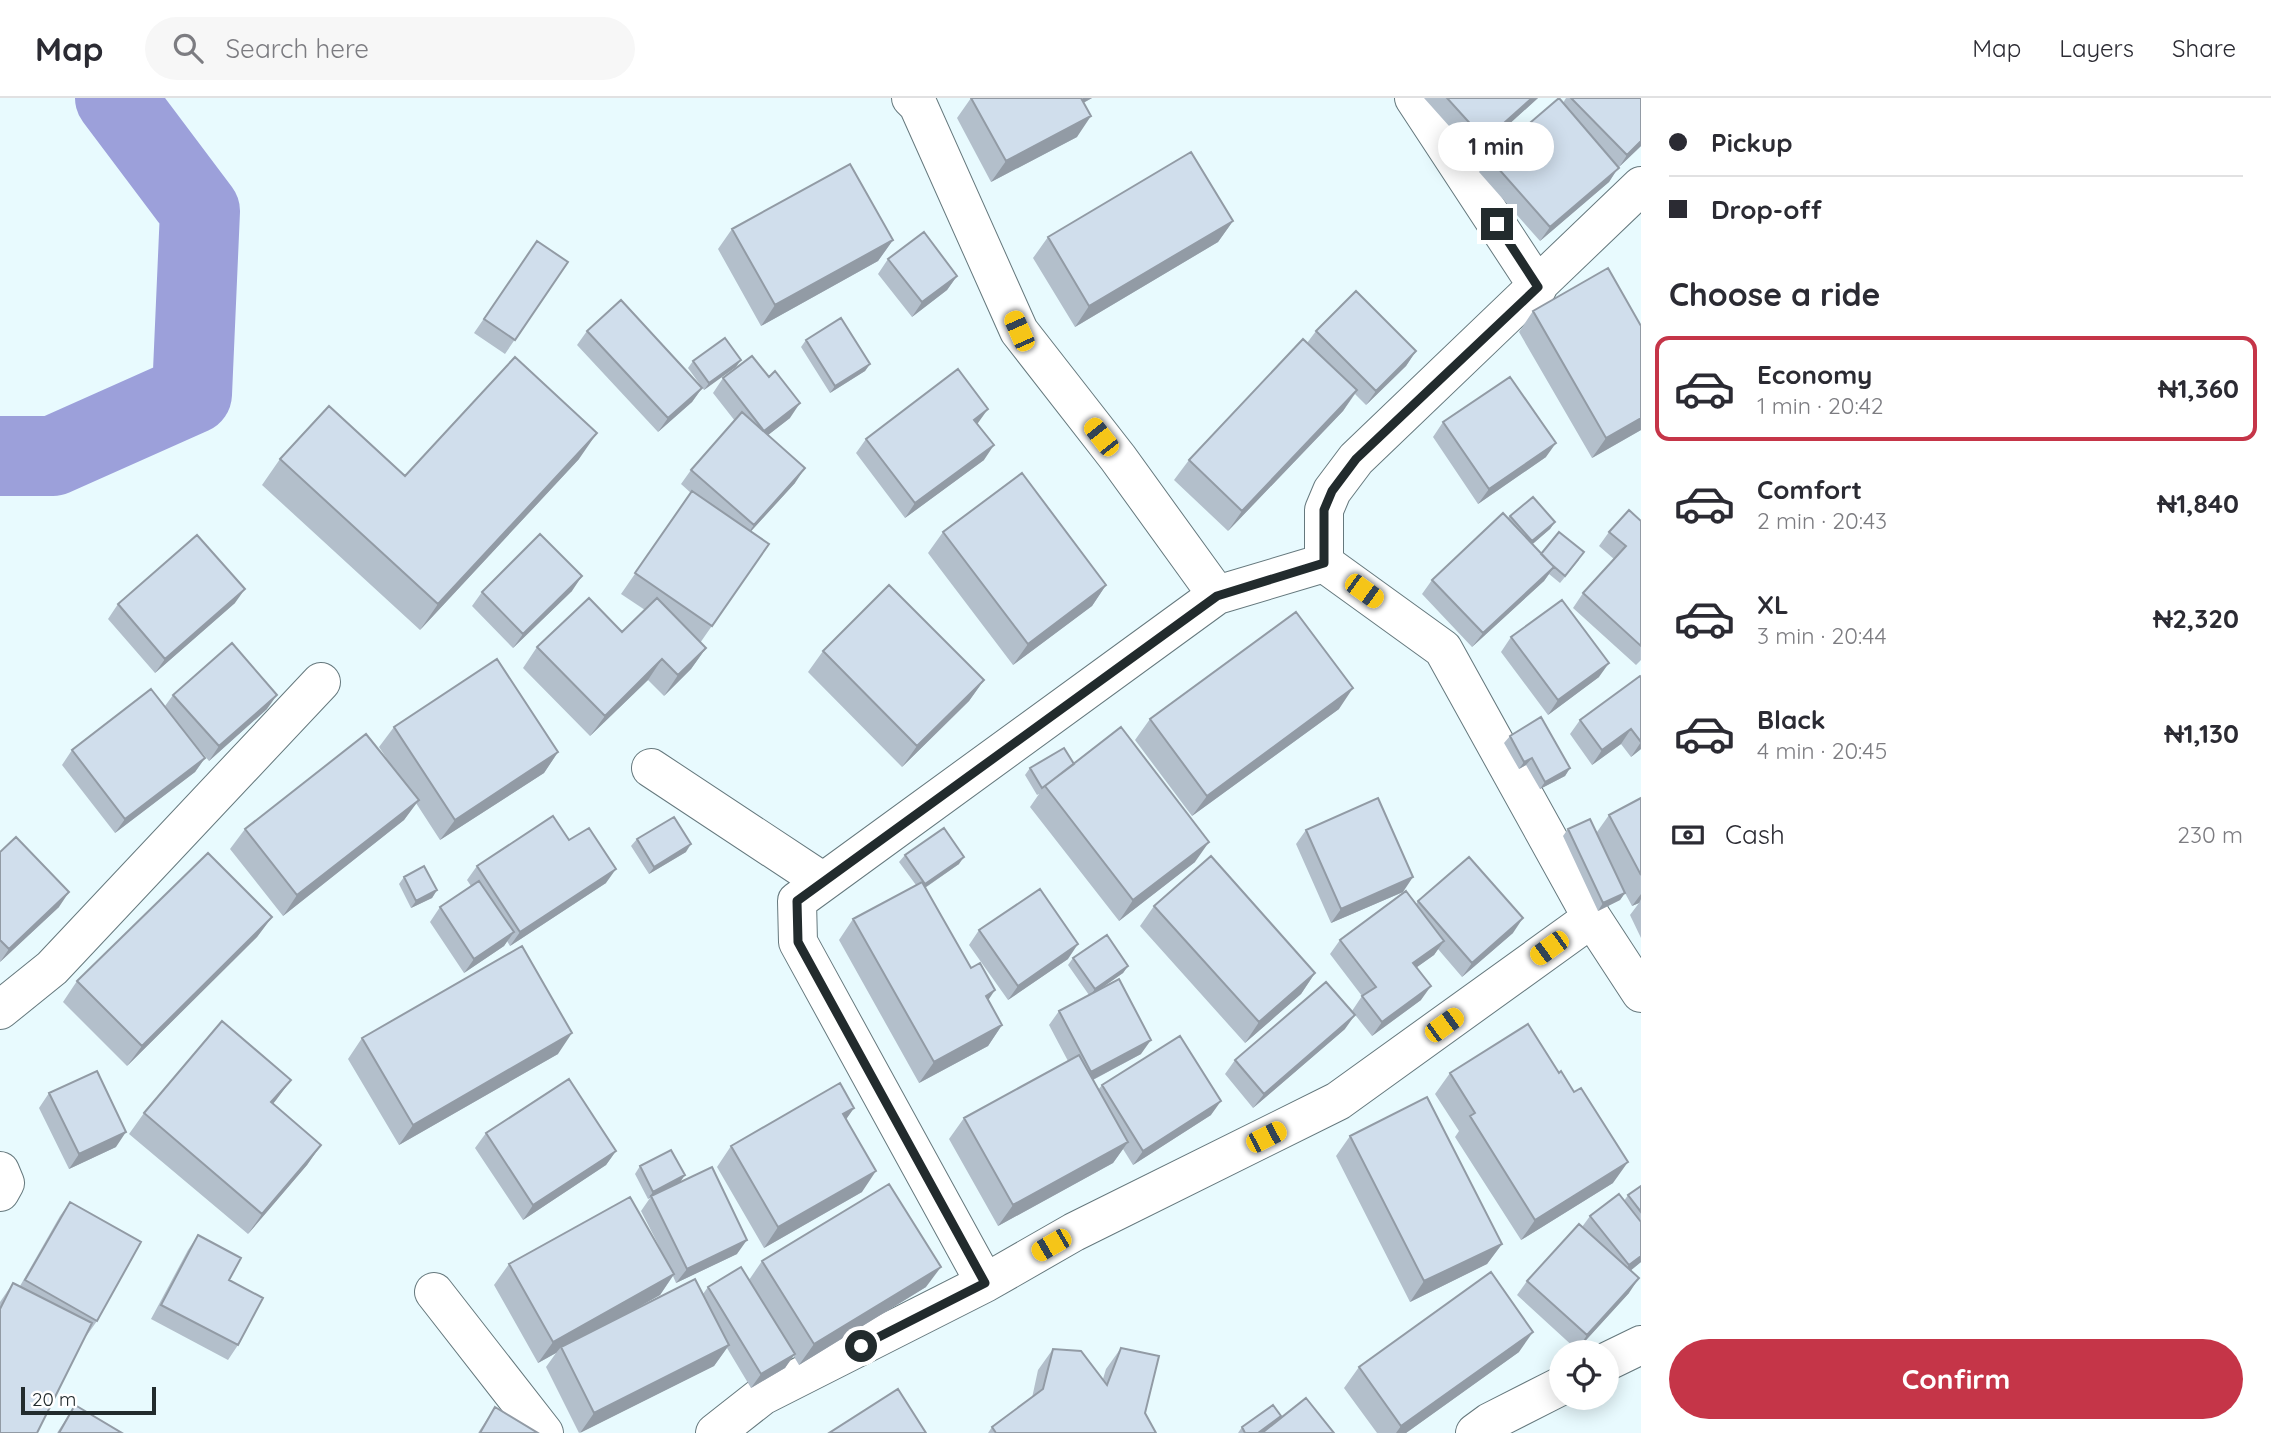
<!DOCTYPE html>
<meta charset="utf-8">
<style>
:root{--surface:#fff;--page:#f7f7f7;--text:#2b2b33;--muted:#7c7c81;--line:#e1e1e2;--accent:#c53548}
body{margin:0;font-family:Quicksand,sans-serif;background:var(--page);color:var(--text);height:100vh;display:flex;flex-direction:column;font-size:26px;white-space:nowrap}
*{box-sizing:border-box;margin:0}
p{font-size:23px;color:var(--muted)}
.icon{flex:none;width:38px;height:38px;fill:none;stroke:currentColor;stroke-width:2;stroke-linecap:round;stroke-linejoin:round}
.map{position:relative;flex:1;overflow:hidden}
.panel{display:flex;flex-direction:column;background:var(--surface);width:630px}
.panel>*{flex:none}
.banner{display:grid;align-content:center;height:154px;padding:0 28px;background:var(--surface)}
.buttons{position:absolute;left:1549px;top:1242px;display:grid;gap:14px}
.buttons a{display:grid;place-items:center;width:70px;height:70px;border-radius:50%;background:var(--surface);box-shadow:0 4px 18px #0003;font-size:35px}
.scale{position:absolute;left:21px;bottom:18px;width:135px;box-sizing:border-box;padding-left:7px;border:4px solid #222b2d;border-top:0;font-size:19px;line-height:24px;white-space:nowrap;color:#222b2d;-webkit-text-stroke:5px #fff;paint-order:stroke}
.end{position:absolute;width:32px;height:32px;margin:-16px;border:9px solid #222b2d;background:#fff;box-shadow:0 0 0 4px #fff}
.from{border-radius:50%}
.bubble{position:absolute;height:49px;border-radius:24px;background:var(--surface);box-shadow:0 4px 18px #0003;font-size:23px;font-weight:700;line-height:49px;text-align:center}
.car{position:absolute;width:21px;height:42px;margin:-21px -10px;border-radius:9px;box-shadow:0 0 5px 2px #0007;background:linear-gradient(#f5c518 24%,#345 0 40%,#f5c518 0 76%,#345 0 86%,#f5c518 0)}
.banner b{display:flex;align-items:center;gap:24px;height:66px;font-size:26px}
.banner b+b{border-top:2px solid var(--line)}
.banner i{width:18px;height:18px;background:var(--text)}
ul{padding:0;list-style:none}
li{display:flex;align-items:center;gap:21px;height:105px;margin:0 14px 10px;padding:0 14px;border:4px solid transparent;border-radius:14px}
li div{flex:1}
li b{display:block;font-size:26px}
li em{font-style:normal;font-weight:700}
li.current{border-color:var(--accent)}
li>.icon{width:63px;height:63px;stroke-width:1.5}
h2{padding:0 28px;font-size:32px;line-height:84px}
.pay{display:flex;align-items:center;gap:18px;height:77px;padding:0 28px;font-size:26px}
.pay p{margin-inline-start:auto}
.cta{display:flex;gap:14px;margin-top:auto;padding:14px 28px}
.cta a{flex:1;height:80px;border-radius:42px;background:var(--accent);color:#fff;font-size:28px;font-weight:700;line-height:80px;text-align:center}
header{display:flex;align-items:center;gap:42px;box-sizing:border-box;height:98px;padding:0 35px;background:var(--surface);border-bottom:2px solid var(--line)}
header strong{font-size:33px}
nav{display:flex;gap:38px;margin-inline-start:auto;font-size:24px}
.search{width:490px;height:63px;background:var(--page);display:flex;align-items:center;gap:18px;box-sizing:border-box;padding:0 24px;border-radius:38px;color:var(--muted);font-size:26px}
main{display:flex;flex:1;min-height:0}
.map>svg:first-child{display:block}
.lines{fill:none;stroke-linecap:round;stroke-linejoin:round}
.river{stroke:#9ca0da;stroke-width:80}
.minor-casing{stroke:#65787d;stroke-width:40}
.minor{stroke:#fff;stroke-width:38}
.wall{fill:#b3bfcb}
.shaded-wall{fill:#929ba5}
.building{fill:#d0deec;stroke:#929ba5;stroke-width:2}
.route{stroke:#222b2d;stroke-width:9}
</style>
<header>
<strong>Map</strong>
<div class="search"><svg class="icon" aria-label="search" viewBox="0 0 24 24"><circle cx="10" cy="10" r="6"/><path d="M15 15l6 6"/></svg>Search here</div>
<nav><a>Map</a><a>Layers</a><a>Share</a></nav>
</header>
<main>
<div class="map">
<svg width="1641" height="1335" viewBox="0 0 1641 1335">
<rect width="100%" height="100%" fill="#e8fafe"/>
<g class="lines">
<path class="river" d="M0 358H53L192 296 200 113 115 0"/>
<g class="minor-casing">
<path id="minor" d="M911 0 918 7 1019 233 1118 360 1217 497 1324 465 1443 551 1592 820 1641 895
M1414 0 1538 189
M1324 465V412L1332 393 1356 361 1641 88
M651 670 822 783
M0 912 52 870 321 584
M0 1073 5 1085 0 1094
M985 1185 798 844 797 803 1217 497
M434 1194 544 1335
M1606 1264 1641 1247
M715 1335 762 1298 985 1185 1074 1134 1338 1003 1592 820
M1475 1335 1490 1324 1561 1288"/>
</g>
<use href="#minor" class="minor"/>
</g>
<path class="wall" d="M971 0H1092L1084 4 1077 39 991 84 957 20Z
M1424 0H1538L1475 57Z
M1566 0H1641V48L1618 70 1609 84 1540 143 1479 74 1489 60 1563 5Z
M1233 123 1218 144 1075 229 1033 160 1048 139Z
M732 131 893 142 878 163 761 228 718 151Z
M537 143 568 164 505 256 474 235Z
M888 161 957 178 947 192 912 219 878 176Z
M1533 213 1641 228V332L1592 360 1519 234Z
M587 233 702 290 692 304 658 334 577 247Z
M1316 233 1416 253 1406 268 1366 307 1355 296 1343 313 1228 433 1174 382 1189 362 1307 245Z
M806 242 870 266 865 273 830 295 801 249Z
M741 262 704 292 688 270 693 263Z
M723 280 790 320 768 337 795 385 751 433 769 446 700 545 706 550 691 571 664 598 648 582 590 638 523 570 537 549 622 534 645 512 621 496 691 395 681 386 691 372 735 323 713 295Z
M1443 324 1546 359 1478 406 1433 339Z
M866 341 984 362 905 420 856 355Z
M280 361 405 378 579 361 420 532 262 387Z
M1510 418 1555 424 1550 431 1532 446 1541 456 1579 462 1560 485 1549 476 1544 483 1472 549 1422 496 1432 482Z
M1641 423V562L1636 567 1573 510 1583 495 1614 461 1599 448 1609 434Z
M943 434 1106 487 1092 508 1013 567 928 455Z
M572 493 513 550 472 508 482 494Z
M235 505 155 575 108 521 118 506Z
M1511 539 1599 579 1548 617 1501 554Z
M823 553 984 582 969 603 902 669 808 574Z
M1640 578 1641 651 1631 659 1621 646 1592 667 1570 636 1580 622Z
M173 597 267 611 209 663 199 651 205 660 195 674 115 735 62 667 72 652 165 608Z
M1339 611 1192 718 1135 642 1150 621Z
M394 629 558 654 544 675 440 742 416 705 404 722 283 818 230 751 245 731 391 667 379 649Z
M1510 638 1570 670 1565 678 1540 691 1526 667 1519 671 1504 645Z
M1074 666 1195 764 1119 823 1030 709 1039 696 1037 697 1025 677 1030 670Z
M1641 700V840L1630 817 1639 805 1632 808 1625 795 1620 802 1598 813 1563 738 1568 731 1597 734 1609 717Z
M1306 732 1403 794 1331 825 1296 746Z
M637 741 686 754 649 776 631 748Z
M569 742 606 785 510 848 507 843 504 848 464 875 430 824 440 809 471 788 467 782 477 768Z
M0 754 59 809 0 864Z
M905 757 959 766 925 790 1002 927 988 948 919 985 839 842 853 821 916 787 899 764Z
M404 779 437 792 432 800 411 810 399 786Z
M1418 803 1513 835 1462 879 1438 851 1434 857 1417 869 1421 902 1372 938 1352 913 1362 898 1330 856 1340 842 1416 806Z
M1154 808 1315 875 1301 896 1245 945 1140 828Z
M272 819 257 839 127 968 63 904 77 883Z
M979 832 1068 861 1008 902 969 847Z
M1073 860 1128 868 1123 875 1096 894 1141 956 1093 982 1098 992 1102 987 1211 1017 1133 1067 1123 1051 1113 1065 998 1128 949 1041 964 1020 1068 963 1049 927 1059 913 1089 897 1068 867Z
M1345 931 1253 1010 1225 976 1235 962Z
M362 940 558 956 399 1047 348 961Z
M1450 975 1613 1085 1521 1142 1455 1039 1459 1033 1435 996Z
M291 982 273 1006 321 1047 307 1067 248 1136 129 1036 144 1015Z
M49 995 116 1049 69 1071 39 1010Z
M854 1010 846 1021 862 1094 764 1150 717 1069 731 1048Z
M486 1035 616 1053 606 1067 523 1122 475 1050Z
M1350 1038 1502 1146 1487 1166 1410 1204 1336 1058Z
M640 1068 685 1077 680 1084 737 1156 676 1185 673 1178 660 1197 631 1213 703 1196 708 1189 749 1182 762 1163 926 1189 799 1267 793 1257 785 1270 751 1290 727 1250 714 1268 579 1335 546 1269 556 1255 538 1265 494 1187 509 1166 660 1150 641 1113 650 1100 648 1101 635 1076Z
M1641 1088V1164L1630 1173 1629 1195 1577 1252 1517 1197 1527 1183 1582 1129 1590 1118 1624 1103 1628 1097Z
M70 1104 97 1223 87 1237 0 1335V1204L13 1185 20 1188 60 1118Z
M198 1137 229 1182 238 1247 228 1262 151 1221 188 1152Z
M1121 1250 1145 1315 1156 1335H988L992 1329 1032 1300 1038 1272 1053 1251 1103 1281 1106 1271Z
M1519 1254 1406 1335H1377L1344 1290 1359 1269Z
M75 1307 122 1335H57Z
M495 1309 538 1335H478Z
M1281 1318 1278 1322 1334 1335H1238L1242 1329Z"/>
<path class="shaded-wall" d="M1083 0H1092L1078 8Z
M1532 0H1538L1475 57 1485 42Z
M1091 18 1077 39 991 84 1006 63Z
M1641 43V48L1618 70 1609 84 1540 143 1550 129 1618 71 1627 57Z
M1233 123 1218 144 1075 229 1089 208Z
M893 142 878 163 761 228 775 207Z
M957 178 947 192 912 219 922 204Z
M1416 253 1406 268 1366 307 1376 293Z
M741 262 736 269 704 292 709 285Z
M870 266 865 273 830 295 835 288Z
M702 290 692 304 658 334 668 320Z
M1357 292 1343 313 1228 433 1242 413Z
M800 305 790 320 754 348 764 333Z
M988 311 978 325 964 336 974 322Z
M1641 320V332L1592 360 1606 340Z
M597 335 579 361 420 532 438 506Z
M1556 345 1546 359 1478 406 1489 391Z
M994 347 984 362 905 420 915 405Z
M805 370 795 385 744 441 754 427Z
M1555 424 1550 431 1527 451 1532 443Z
M1554 469 1544 483 1472 549 1483 535Z
M582 478 572 493 513 550 523 536Z
M1106 487 1092 508 1013 567 1028 546Z
M245 491 235 505 155 575 165 561Z
M706 550 691 571 664 598 678 577Z
M662 561 648 582 590 638 605 618Z
M1609 565 1599 579 1548 617 1558 602Z
M984 582 969 603 902 669 917 648Z
M1353 590 1339 611 1192 718 1207 698Z
M277 597 267 611 209 663 219 648Z
M1631 631 1621 646 1592 667 1602 652Z
M1641 644V651L1631 659Z
M558 654 544 675 440 742 455 722Z
M205 660 195 674 115 735 125 721Z
M1532 660 1526 667 1519 671 1524 664Z
M1570 670 1565 678 1540 691 1545 684Z
M419 702 404 722 283 818 297 797Z
M1209 744 1195 764 1119 823 1133 802Z
M691 746 686 754 649 776 654 769Z
M964 759 959 766 920 793 925 786Z
M616 771 606 785 510 848 520 834Z
M1413 779 1403 794 1331 825 1341 811Z
M437 792 432 800 411 810 416 803Z
M69 794 59 809 0 864 9 851Z
M1625 795 1620 802 1598 813 1603 805Z
M1641 796V801L1639 805 1632 808Z
M272 819 257 839 127 968 142 948Z
M1523 820 1513 835 1462 879 1472 865Z
M514 834 504 848 464 875 474 861Z
M1444 843 1434 857 1403 879 1413 865Z
M1078 846 1068 861 1008 902 1018 888Z
M1128 868 1123 875 1090 898 1095 891Z
M1315 875 1301 896 1245 945 1259 924Z
M1431 888 1421 902 1372 938 1382 924Z
M995 892 981 913 986 898Z
M1355 917 1345 931 1253 1010 1264 996Z
M1002 927 988 948 919 985 934 964Z
M572 935 558 956 399 1047 413 1027Z
M1151 942 1141 956 1081 988 1091 974Z
M291 982 276 1002 257 1025 271 1004Z
M1221 1003 1211 1017 1133 1067 1143 1053Z
M854 1010 840 1030 843 1016Z
M126 1034 116 1049 69 1071 79 1056Z
M1128 1044 1113 1065 998 1128 1013 1107Z
M321 1047 307 1067 248 1136 262 1116Z
M616 1053 606 1067 523 1122 533 1107Z
M1628 1064 1613 1085 1521 1142 1535 1122Z
M876 1073 862 1094 764 1150 778 1129Z
M685 1077 680 1084 651 1098 648 1101 653 1094Z
M747 1142 737 1156 676 1185 687 1171Z
M1502 1146 1487 1166 1410 1204 1424 1183Z
M1641 1158V1164L1619 1182 1629 1167Z
M941 1169 926 1189 799 1267 814 1246Z
M674 1176 660 1197 562 1252 561 1249 556 1255 538 1265 553 1244Z
M1639 1180 1629 1195 1577 1252 1587 1237Z
M1533 1234 1519 1254 1406 1335H1396L1401 1328Z
M729 1247 714 1268 580 1335 594 1315Z
M795 1256 785 1270 751 1290 761 1276Z
M1281 1318 1276 1326 1263 1335H1258Z"/>
<path class="building" d="M971 0H1081L1091 18 1006 63Z
M1447 0H1532L1485 42Z
M1559 0 1619 70 1550 129 1489 60Z
M1571 0H1641V43L1627 57Z
M1191 54 1233 123 1089 208 1048 139Z
M850 66 893 142 775 207 732 131Z
M924 134 957 178 922 204 888 161Z
M537 143 568 164 515 242 484 221Z
M1608 170 1641 228V320L1606 340 1533 213Z
M1356 193 1416 253 1376 293 1316 233Z
M621 202 702 290 668 320 587 233Z
M841 220 870 266 835 288 806 242Z
M725 240 741 262 709 285 693 263Z
M1303 241 1357 292 1242 413 1189 362Z
M752 258 769 279 775 273 800 305 764 333 723 280Z
M515 259 597 335 438 506 280 361 329 308 405 378Z
M958 271 988 311 974 322 994 347 915 405 866 341Z
M1510 279 1556 345 1489 391 1443 324Z
M742 314 805 370 754 427 691 372Z
M1022 375 1106 487 1028 546 943 434Z
M692 393 769 446 712 528 635 475Z
M1533 399 1555 424 1532 443 1510 418Z
M1629 412 1641 423V548L1583 495 1626 448 1609 434Z
M1503 415 1554 469 1483 535 1432 482Z
M1559 434 1584 454 1565 478 1551 466 1541 456Z
M540 436 582 478 523 536 482 494Z
M197 437 245 491 165 561 118 506Z
M889 487 984 582 917 648 823 553Z
M589 500 622 534 657 500 706 550 678 577 662 561 605 618 537 549Z
M1562 502 1609 565 1558 602 1511 539Z
M1296 514 1353 590 1207 698 1150 621Z
M232 545 277 597 219 648 173 597Z
M497 561 558 654 455 722 394 629Z
M1640 578 1641 579V644L1631 631 1602 652 1580 622Z
M151 591 205 660 125 721 72 652Z
M1541 619 1570 670 1545 684 1532 660 1524 664 1510 638Z
M1121 629 1209 744 1133 802 1045 688Z
M366 636 419 702 297 797 245 731Z
M1064 650 1074 666 1042 690 1030 670Z
M1378 700 1413 779 1341 811 1306 732Z
M1641 700V777L1609 717Z
M553 718 569 742 589 730 616 771 520 834 477 768Z
M674 719 691 746 654 769 637 741Z
M1590 721 1625 795 1603 805 1568 731Z
M944 730 964 759 925 786 905 757Z
M16 739 69 794 9 851 0 842V754Z
M208 755 272 819 142 948 77 883Z
M1211 758 1315 875 1259 924 1154 808Z
M1469 759 1523 820 1472 865 1418 803Z
M424 768 437 792 416 803 404 779Z
M479 783 514 834 474 861 440 809Z
M922 784 971 870 980 865 995 892 986 898 1002 927 934 964 853 821Z
M1040 791 1078 846 1018 888 979 832Z
M1406 793 1444 843 1413 865 1431 888 1382 924 1362 898 1376 889 1340 842Z
M1107 837 1128 868 1095 891 1073 860Z
M522 848 572 935 413 1027 362 940Z
M1119 881 1151 942 1091 974 1059 913Z
M1326 884 1355 917 1264 996 1235 962Z
M222 923 291 982 271 1004 321 1047 262 1116 144 1015Z
M1528 926 1559 975 1561 973 1574 994 1581 990 1628 1064 1535 1122 1470 1018 1475 1015 1450 975Z
M1180 938 1221 1003 1143 1053 1102 987Z
M1079 957 1128 1044 1013 1107 964 1020Z
M97 973 126 1034 79 1056 49 995Z
M569 981 616 1053 533 1107 486 1035Z
M840 985 854 1010 843 1016 876 1073 778 1129 731 1048Z
M1427 999 1502 1146 1424 1183 1350 1038Z
M671 1052 685 1077 653 1094 640 1068Z
M712 1069 747 1142 687 1171 651 1098Z
M889 1086 941 1169 814 1246 762 1163Z
M1641 1088V1114L1628 1097Z
M1619 1096 1641 1124V1158L1629 1167 1590 1118Z
M630 1099 674 1176 553 1244 509 1166Z
M70 1104 141 1144 97 1223 25 1182Z
M1579 1126 1639 1180 1587 1237 1527 1183Z
M198 1137 241 1160 229 1182 263 1200 238 1247 161 1207Z
M741 1169 795 1256 761 1276 708 1189Z
M1491 1174 1533 1234 1401 1328 1359 1269Z
M695 1181 729 1247 594 1315 561 1249Z
M13 1185 92 1225 37 1335H0V1211Z
M1121 1250 1159 1258 1145 1315 1156 1335H996L992 1329 1043 1291 1053 1251 1081 1253 1107 1287Z
M898 1291 926 1335H829Z
M1306 1300 1334 1335H1262Z
M75 1307 122 1335H59Z
M1273 1307 1281 1318 1258 1335H1245L1242 1329Z
M495 1309 538 1335H480Z"/>
<g class="lines">
<path class="route" d="M861 1248 985 1185 798 844 797 803 1217 498 1324 465V412L1332 393 1356 361 1538 189 1497 126"/>
</g>
</svg>
<div class="buttons">
<a><svg class="icon" aria-label="locate" viewBox="0 0 24 24"><circle cx="12" cy="12" r="6"/><path d="M12 2v4M12 18v4M2 12h4M18 12h4"/></svg></a>
</div>
<div class="scale">20 m</div>
<i class="end from" style="left:861px;top:1248px"></i>
<i class="end" style="left:1497px;top:126px"></i>
<div class="bubble" style="left:1438px;top:24px;width:116px">1 min</div>
<i class="car" style="left:1019px;top:233px;rotate:336deg"></i>
<i class="car" style="left:1101px;top:339px;rotate:322deg"></i>
<i class="car" style="left:1364px;top:493px;rotate:126deg"></i>
<i class="car" style="left:1549px;top:850px;rotate:234deg"></i>
<i class="car" style="left:1444px;top:927px;rotate:54deg"></i>
<i class="car" style="left:1266px;top:1039px;rotate:63deg"></i>
<i class="car" style="left:1051px;top:1147px;rotate:240deg"></i>
</div>
<section class="panel">
<div class="banner">
<b><i class="from"></i>Pickup</b>
<b><i></i>Drop-off</b>
</div>
<h2>Choose a ride</h2>
<ul>
<li class="current"><svg class="icon" aria-label="car" viewBox="0 0 24 24"><path d="M5 17H2v-5l4-1 3-4h7l3 4 3 1v5h-3M9 17h6M6 11h13"/><circle cx="7" cy="17" r="2"/><circle cx="17" cy="17" r="2"/></svg><div><b>Economy</b><p>1 min · 20:42</p></div><em>₦1,360</em></li>
<li><svg class="icon" aria-label="car" viewBox="0 0 24 24"><path d="M5 17H2v-5l4-1 3-4h7l3 4 3 1v5h-3M9 17h6M6 11h13"/><circle cx="7" cy="17" r="2"/><circle cx="17" cy="17" r="2"/></svg><div><b>Comfort</b><p>2 min · 20:43</p></div><em>₦1,840</em></li>
<li><svg class="icon" aria-label="car" viewBox="0 0 24 24"><path d="M5 17H2v-5l4-1 3-4h7l3 4 3 1v5h-3M9 17h6M6 11h13"/><circle cx="7" cy="17" r="2"/><circle cx="17" cy="17" r="2"/></svg><div><b>XL</b><p>3 min · 20:44</p></div><em>₦2,320</em></li>
<li><svg class="icon" aria-label="car" viewBox="0 0 24 24"><path d="M5 17H2v-5l4-1 3-4h7l3 4 3 1v5h-3M9 17h6M6 11h13"/><circle cx="7" cy="17" r="2"/><circle cx="17" cy="17" r="2"/></svg><div><b>Black</b><p>4 min · 20:45</p></div><em>₦1,130</em></li>
</ul>
<div class="pay"><svg class="icon" aria-label="cash" viewBox="0 0 24 24"><path d="M3 7h18v10H3z"/><circle cx="12" cy="12" r="2"/></svg>Cash<p>230 m</p></div>
<div class="cta"><a>Confirm</a></div>
</section>
</main>
